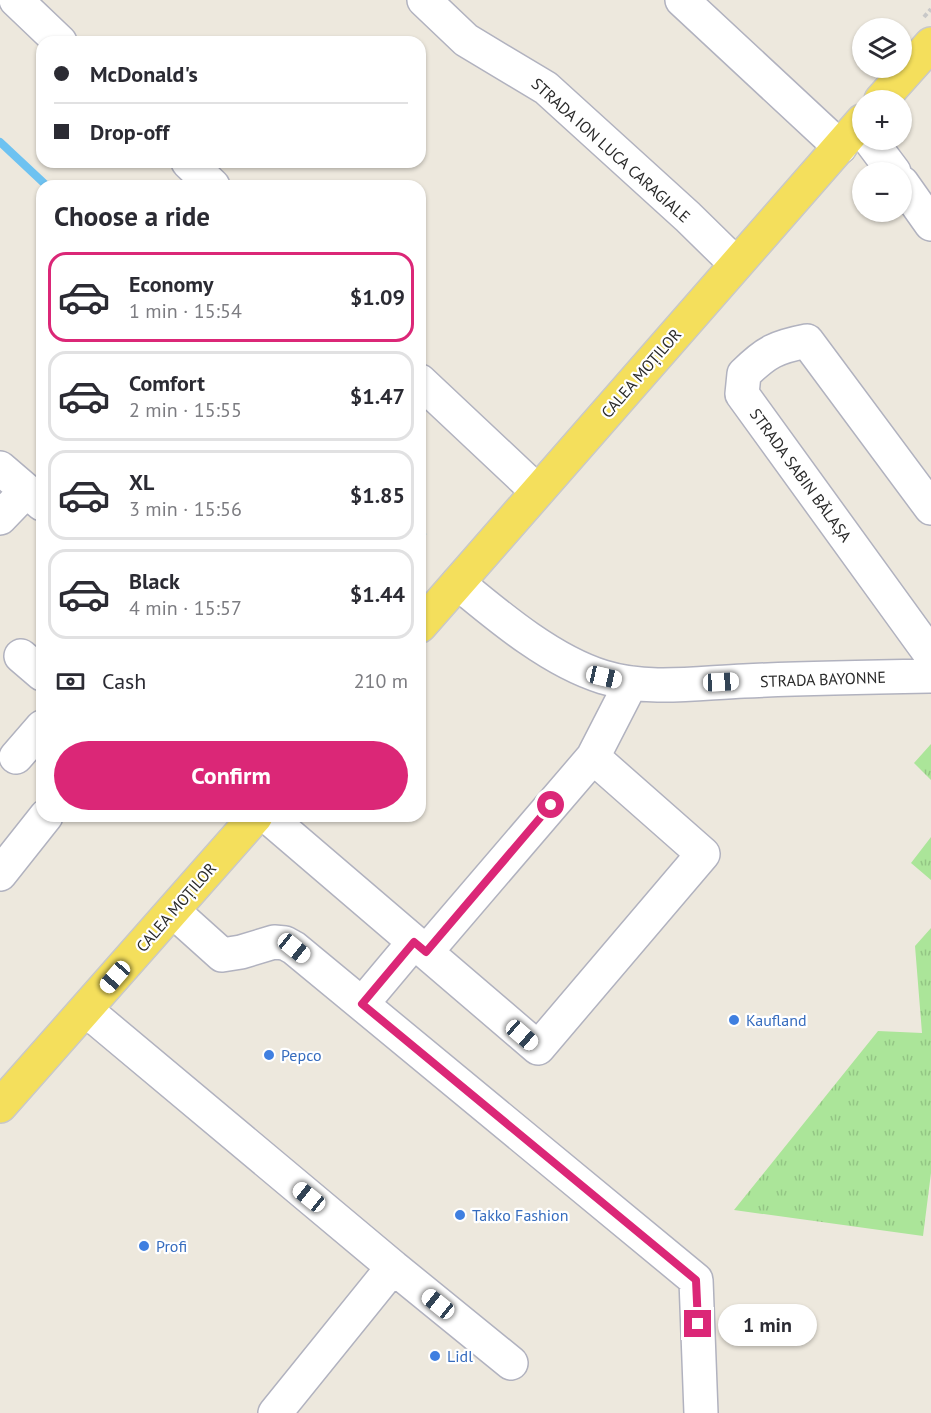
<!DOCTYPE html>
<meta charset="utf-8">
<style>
:root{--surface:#fff;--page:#f7f7f7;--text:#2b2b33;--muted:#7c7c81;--line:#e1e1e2;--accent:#db2777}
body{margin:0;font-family:"PT Sans",sans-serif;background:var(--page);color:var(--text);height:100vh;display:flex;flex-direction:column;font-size:22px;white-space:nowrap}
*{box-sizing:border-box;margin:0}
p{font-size:20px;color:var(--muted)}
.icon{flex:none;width:33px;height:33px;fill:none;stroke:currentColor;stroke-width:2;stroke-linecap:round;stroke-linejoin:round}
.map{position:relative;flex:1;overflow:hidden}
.sheet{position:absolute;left:36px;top:180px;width:390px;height:642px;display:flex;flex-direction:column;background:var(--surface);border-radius:18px;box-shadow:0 2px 4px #0004}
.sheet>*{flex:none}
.guide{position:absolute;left:36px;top:36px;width:390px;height:132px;border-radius:18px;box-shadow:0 2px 4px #0004;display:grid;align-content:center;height:132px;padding:0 18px;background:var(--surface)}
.controls{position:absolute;left:852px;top:18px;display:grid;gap:12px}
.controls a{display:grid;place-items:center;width:60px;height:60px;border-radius:50%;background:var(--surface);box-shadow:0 2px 4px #0004;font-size:30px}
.end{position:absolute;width:27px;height:27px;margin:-14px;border:8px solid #db2777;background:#fff;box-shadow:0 0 0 3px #fff}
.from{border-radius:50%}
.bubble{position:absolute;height:42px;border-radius:21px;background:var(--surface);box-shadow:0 2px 4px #0004;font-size:20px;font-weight:700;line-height:42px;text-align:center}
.car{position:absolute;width:18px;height:36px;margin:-18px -9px;border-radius:8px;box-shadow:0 0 4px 2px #0007;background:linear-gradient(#fff 24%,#345 0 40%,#fff 0 76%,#345 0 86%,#fff 0)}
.guide b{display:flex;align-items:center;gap:21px;height:57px;font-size:22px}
.guide b+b{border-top:2px solid var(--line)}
.guide i{width:15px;height:15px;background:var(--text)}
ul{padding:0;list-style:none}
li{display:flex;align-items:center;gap:18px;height:90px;margin:0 12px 9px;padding:0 6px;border:3px solid var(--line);border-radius:18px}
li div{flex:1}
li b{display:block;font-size:22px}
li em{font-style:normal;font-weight:700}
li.current{border-color:var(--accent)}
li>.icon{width:54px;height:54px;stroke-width:1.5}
h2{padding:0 18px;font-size:27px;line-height:72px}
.pay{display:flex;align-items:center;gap:15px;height:66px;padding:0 18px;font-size:22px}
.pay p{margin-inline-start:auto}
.action{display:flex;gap:12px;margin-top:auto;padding:12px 18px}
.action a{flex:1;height:69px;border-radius:36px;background:var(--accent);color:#fff;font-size:24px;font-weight:700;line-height:69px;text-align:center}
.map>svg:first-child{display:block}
.grass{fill:url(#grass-tufts)}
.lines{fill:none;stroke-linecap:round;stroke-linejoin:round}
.stream{stroke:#6ec2f1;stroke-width:8}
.minor-casing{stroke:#b1b2bf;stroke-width:36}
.major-casing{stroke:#c8c8c8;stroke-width:36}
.path{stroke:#c8c8c8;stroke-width:4;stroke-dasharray:4.5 3;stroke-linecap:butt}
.minor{stroke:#fff;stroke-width:33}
.major{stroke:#f4df5c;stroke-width:33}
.route{stroke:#db2777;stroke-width:8}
.shop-dot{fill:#3f7fe0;stroke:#fff;stroke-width:2}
.labels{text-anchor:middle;stroke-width:4.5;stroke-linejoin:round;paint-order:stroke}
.street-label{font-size:16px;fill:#2b2b2b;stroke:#fff}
.shop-label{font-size:16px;fill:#366cbe;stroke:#fff;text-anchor:start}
</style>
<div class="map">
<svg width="931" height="1413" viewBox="0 0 931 1413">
<defs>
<pattern id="grass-tufts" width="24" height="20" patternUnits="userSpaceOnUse" patternTransform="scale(1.5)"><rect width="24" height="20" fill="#abe599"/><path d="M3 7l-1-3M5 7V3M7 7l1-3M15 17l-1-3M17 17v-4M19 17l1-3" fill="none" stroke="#93c584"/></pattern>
</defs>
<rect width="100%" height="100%" fill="#ede8dd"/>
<path class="grass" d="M931 744V780L914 763Z
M931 837V880L911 863Z
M931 928V1173L923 1236 734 1210 878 1031 922 1033 915 946Z"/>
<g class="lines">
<path class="stream" d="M0 142 47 186
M420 531 422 534"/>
<g class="minor-casing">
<path id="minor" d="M16 0 60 42
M424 0 466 40 546 88 688 217 736 264
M682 0 840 147
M870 140 894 172
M188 162 213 186
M902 183 931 224
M420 381 537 491
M0 468 42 504
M931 508 807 341C776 347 766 352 744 374L742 394 931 655
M0 518 26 491
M458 583C499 617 551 661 603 677 648 691 697 683 744 681 806 678 869 677 931 676
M21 656 42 674
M16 757 42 727
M267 816 538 1048 703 854 593 757
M0 874 46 816
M173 911 222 955 241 952 274 942 285 943 294 948 696 1280 701 1413
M426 952 593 757 631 683
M362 1004 414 942
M86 1010 393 1267 275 1413
M393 1267 511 1363"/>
</g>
<g class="major-casing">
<path id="major" d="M881 100 931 44
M420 626 862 121
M0 1106 256 816"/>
</g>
<path class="path" d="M924 17 931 9"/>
<use href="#minor" class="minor"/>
<use href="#major" class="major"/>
</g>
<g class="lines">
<path class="route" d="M551 805 426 952 414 942 362 1004 696 1280 698 1324"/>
</g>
<g class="shop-dot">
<circle cx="734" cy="1020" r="6"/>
<circle cx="269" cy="1055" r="6"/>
<circle cx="460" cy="1215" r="6"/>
<circle cx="144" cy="1246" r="6"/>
<circle cx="435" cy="1356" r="6"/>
</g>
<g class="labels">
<g class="street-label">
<text transform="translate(611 150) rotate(42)" y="6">STRADA ION LUCA CARAGIALE</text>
<text transform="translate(641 373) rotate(-49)" y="6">CALEA MOȚILOR</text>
<text transform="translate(801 475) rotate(54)" y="6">STRADA SABIN BĂLAȘA</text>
<text transform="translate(823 679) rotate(-2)" y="6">STRADA BAYONNE</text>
<text transform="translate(176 907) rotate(-49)" y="6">CALEA MOȚILOR</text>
</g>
<g class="shop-label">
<text x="746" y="1026">Kaufland</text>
<text x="281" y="1061">Pepco</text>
<text x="472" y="1221">Takko Fashion</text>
<text x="156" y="1252">Profi</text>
<text x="447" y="1362">Lidl</text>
</g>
</g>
</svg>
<div class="controls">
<a><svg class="icon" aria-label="layers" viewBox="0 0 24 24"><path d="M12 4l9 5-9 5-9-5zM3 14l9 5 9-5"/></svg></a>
<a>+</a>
<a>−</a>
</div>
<i class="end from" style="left:551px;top:805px"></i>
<i class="end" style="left:698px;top:1324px"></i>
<div class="bubble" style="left:718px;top:1304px;width:99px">1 min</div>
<i class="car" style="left:604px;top:677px;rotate:103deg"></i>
<i class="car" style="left:721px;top:682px;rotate:87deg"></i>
<i class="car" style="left:294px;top:948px;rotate:129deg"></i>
<i class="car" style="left:115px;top:977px;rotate:221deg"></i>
<i class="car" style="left:522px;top:1035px;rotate:131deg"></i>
<i class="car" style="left:309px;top:1197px;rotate:309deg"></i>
<i class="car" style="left:438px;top:1304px;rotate:309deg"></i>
<div class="guide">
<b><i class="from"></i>McDonald's</b>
<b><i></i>Drop-off</b>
</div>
<section class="sheet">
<h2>Choose a ride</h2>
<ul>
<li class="current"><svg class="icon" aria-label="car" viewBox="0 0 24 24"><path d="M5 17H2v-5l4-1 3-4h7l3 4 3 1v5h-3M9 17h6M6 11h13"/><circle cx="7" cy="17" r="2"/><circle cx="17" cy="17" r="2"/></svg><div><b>Economy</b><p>1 min · 15:54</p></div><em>$1.09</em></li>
<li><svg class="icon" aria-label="car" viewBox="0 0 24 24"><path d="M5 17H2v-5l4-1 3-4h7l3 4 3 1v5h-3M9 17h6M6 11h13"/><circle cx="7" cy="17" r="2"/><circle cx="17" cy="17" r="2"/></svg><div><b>Comfort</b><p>2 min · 15:55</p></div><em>$1.47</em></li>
<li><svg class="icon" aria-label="car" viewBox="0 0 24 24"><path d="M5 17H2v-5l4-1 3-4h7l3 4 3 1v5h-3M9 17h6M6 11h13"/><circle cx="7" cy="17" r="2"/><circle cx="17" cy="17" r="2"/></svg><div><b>XL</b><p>3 min · 15:56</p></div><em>$1.85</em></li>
<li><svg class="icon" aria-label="car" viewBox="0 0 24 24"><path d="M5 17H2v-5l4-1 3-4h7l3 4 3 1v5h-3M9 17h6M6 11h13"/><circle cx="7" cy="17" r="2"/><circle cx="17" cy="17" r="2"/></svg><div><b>Black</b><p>4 min · 15:57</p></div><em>$1.44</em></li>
</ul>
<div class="pay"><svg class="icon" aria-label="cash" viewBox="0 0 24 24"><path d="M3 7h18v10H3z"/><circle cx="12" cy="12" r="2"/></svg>Cash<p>210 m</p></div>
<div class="action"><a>Confirm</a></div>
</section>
</div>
